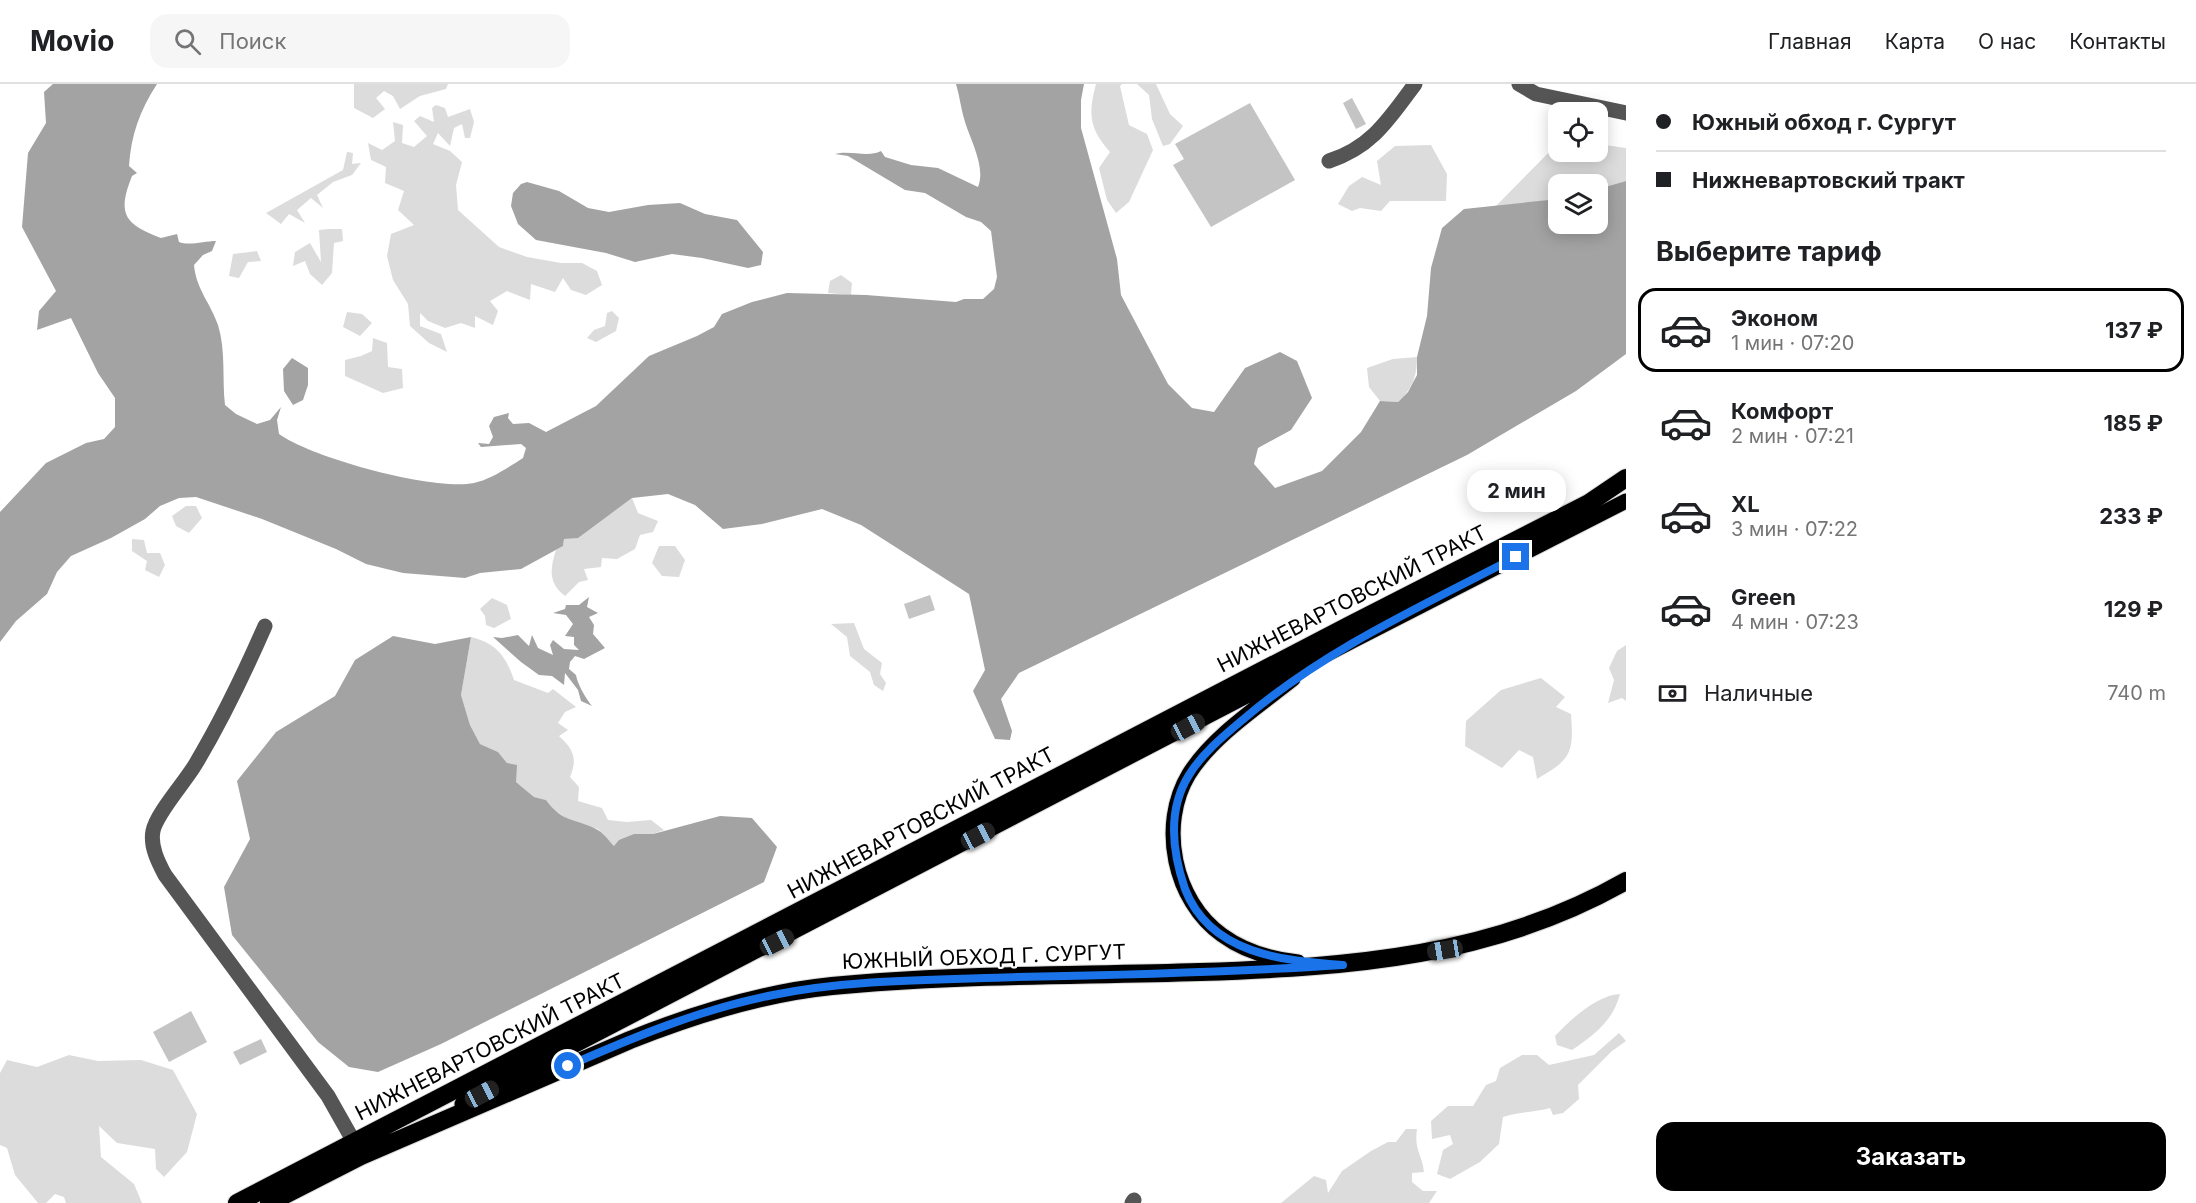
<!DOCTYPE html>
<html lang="ru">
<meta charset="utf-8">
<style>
:root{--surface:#fff;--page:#f6f6f6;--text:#202124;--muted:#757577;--line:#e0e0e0;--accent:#000}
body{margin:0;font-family:Inter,sans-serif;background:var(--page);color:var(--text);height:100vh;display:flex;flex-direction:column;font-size:22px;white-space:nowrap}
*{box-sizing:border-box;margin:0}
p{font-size:20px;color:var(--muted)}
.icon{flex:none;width:33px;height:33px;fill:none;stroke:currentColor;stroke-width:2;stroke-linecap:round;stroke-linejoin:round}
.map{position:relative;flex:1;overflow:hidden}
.sheet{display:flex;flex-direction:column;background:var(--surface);width:570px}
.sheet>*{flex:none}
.guide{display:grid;align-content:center;height:132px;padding:0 30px;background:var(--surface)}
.controls{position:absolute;left:1548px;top:18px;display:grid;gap:12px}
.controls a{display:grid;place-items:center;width:60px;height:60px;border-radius:12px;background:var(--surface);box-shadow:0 3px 15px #0003;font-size:30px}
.end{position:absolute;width:27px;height:27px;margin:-14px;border:8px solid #1a73e8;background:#fff;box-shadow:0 0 0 3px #fff}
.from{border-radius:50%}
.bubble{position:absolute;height:42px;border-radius:18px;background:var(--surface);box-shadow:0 3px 15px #0003;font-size:20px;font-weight:700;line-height:42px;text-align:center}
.car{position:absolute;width:18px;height:36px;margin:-18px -9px;border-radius:8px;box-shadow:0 0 4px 2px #0007;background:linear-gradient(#222 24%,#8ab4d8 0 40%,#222 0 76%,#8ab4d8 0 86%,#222 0)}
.guide b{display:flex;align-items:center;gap:21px;height:57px;font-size:22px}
.guide b+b{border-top:2px solid var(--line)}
.guide i{width:15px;height:15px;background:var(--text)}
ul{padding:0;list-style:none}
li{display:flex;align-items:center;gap:18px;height:84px;margin:0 12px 9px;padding:0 18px;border:3px solid transparent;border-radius:18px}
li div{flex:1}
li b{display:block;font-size:22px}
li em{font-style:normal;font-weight:700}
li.current{border-color:var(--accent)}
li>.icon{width:54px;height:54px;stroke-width:1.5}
h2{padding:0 30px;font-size:27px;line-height:72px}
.pay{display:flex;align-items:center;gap:15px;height:66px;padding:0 30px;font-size:22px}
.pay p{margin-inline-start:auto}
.primary-button{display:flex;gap:12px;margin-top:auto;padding:12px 30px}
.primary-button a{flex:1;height:69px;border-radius:18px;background:var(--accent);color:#fff;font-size:24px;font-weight:700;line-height:69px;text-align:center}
header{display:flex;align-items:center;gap:36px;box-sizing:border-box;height:84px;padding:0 30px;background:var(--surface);border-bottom:2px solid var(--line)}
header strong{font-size:28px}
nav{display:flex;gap:33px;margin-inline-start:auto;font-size:21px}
.search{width:420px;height:54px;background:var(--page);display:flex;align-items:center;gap:15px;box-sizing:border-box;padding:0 21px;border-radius:18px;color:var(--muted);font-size:22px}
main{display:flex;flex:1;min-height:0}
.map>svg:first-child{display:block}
.green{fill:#dcdcdc}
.water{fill:#a3a3a3}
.building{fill:#c4c4c4}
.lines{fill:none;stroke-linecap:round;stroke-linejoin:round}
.major-casing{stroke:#dbdbdb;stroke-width:17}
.highway-casing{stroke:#dbdbdb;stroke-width:20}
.minor{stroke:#555;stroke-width:15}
.major{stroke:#000;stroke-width:15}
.highway{stroke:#000;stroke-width:18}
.route{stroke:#1a73e8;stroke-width:8}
.labels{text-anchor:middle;stroke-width:4.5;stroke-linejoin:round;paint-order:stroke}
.street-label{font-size:21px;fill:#000;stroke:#fff}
</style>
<header>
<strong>Movio</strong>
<div class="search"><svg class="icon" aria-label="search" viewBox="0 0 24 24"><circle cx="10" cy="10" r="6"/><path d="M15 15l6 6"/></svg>Поиск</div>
<nav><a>Главная</a><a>Карта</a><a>О нас</a><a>Контакты</a></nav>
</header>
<main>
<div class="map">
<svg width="1626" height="1119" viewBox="0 0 1626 1119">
<rect width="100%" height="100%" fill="#fff"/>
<path class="green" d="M354 0H448L446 5 420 12 400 25 393 12 384 7 376 14 385 25 373 34 354 24Z
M1096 0H1122L1120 2 1129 41 1147 50 1153 66 1129 118 1116 129 1107 116 1099 84 1110 68C1089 44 1088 30 1096 0Z
M1137 0H1156L1170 30 1183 42 1170 60 1163 62 1152 35 1149 11Z
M436 21 445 24 448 33 470 25 474 38 470 54H465L462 40 454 44 450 62 438 49 433 60 450 67 462 78 456 101 458 126 499 163 527 173 561 179H582L597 187 602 201 586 211 571 206 563 194 555 208 531 200 530 216 507 207 490 217 498 227 493 241 475 232V244L461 239 445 244 428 237 420 229V242L441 250 447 268 429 259 410 242 408 220 393 196 387 172 391 150 414 141 398 126 404 107 385 99 386 83 371 76 368 59 382 66 395 57 393 38 403 41 402 59 414 63 427 52 414 37 420 32 434 38 432 24Z
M1558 59V68H1598V60L1626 64V97L1598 105V100H1558V115L1495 123Z
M1431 61 1447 90 1446 117H1390L1381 127 1360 124 1352 127 1338 120 1349 102 1362 93 1381 101 1377 77 1395 62Z
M347 68 353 69 352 80 361 79 352 91 333 98 317 111 323 124 311 114 297 126 305 139 289 130 281 140 266 129 343 86Z
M329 145H342L343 157 334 159 332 189 322 201 310 190 305 177 293 182 295 168 310 159 321 178 319 146Z
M257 167 261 177 248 178 239 194 229 192 233 170Z
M841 191 852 199 851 211 828 209 830 197Z
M612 227 619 234 616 247 596 258 587 254 594 246 605 242 607 229Z
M347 228 362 230 372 239 360 252 343 243Z
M373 254 387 259 388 283 402 285 403 304 383 309 345 292V276L361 272 372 267Z
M1417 273C1417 293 1412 305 1398 318L1380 317 1369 303 1367 284 1393 275Z
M632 414 638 429 658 437 653 448 640 451 635 465 617 475 602 474 601 483 584 485 588 496 579 498 565 512C548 499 550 485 556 466L563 462 564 455 578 453Z
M186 422H196L202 434 189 449 176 442 172 432Z
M132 455 144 456 147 469H160L165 481 159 493 145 486 147 477 132 467Z
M659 462H675L685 476 679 493 662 492 652 479Z
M492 514 507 521 511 535 494 544 486 541 485 532 480 525Z
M854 539 864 565 882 579 880 590 886 599 883 607 874 601 870 588 850 572 847 553 831 540Z
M471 553C496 559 506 572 514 596L548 609 553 605 576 623 565 628 558 639 568 646 559 652C573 665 578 674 570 693L579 703 578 717 602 724 608 736 627 738 651 736 664 746 653 750H634L614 762 598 745 570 737 553 725 546 716 534 713 516 698 507 679 498 668 480 660 470 641 461 611Z
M1626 561V617L1622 614 1608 619 1614 596 1609 584 1617 567Z
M1541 594 1565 613 1556 623 1571 630C1574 670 1571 675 1537 695L1533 673 1519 666 1502 684 1465 662 1466 637 1501 606Z
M1620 910C1613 937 1594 951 1572 966L1557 961 1555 952C1571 935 1597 911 1620 910Z
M1619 949 1626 957 1612 967 1578 1001 1579 1015 1563 1029 1553 1031 1550 1024C1533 1029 1520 1027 1503 1033L1499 1060 1480 1078 1450 1095 1437 1090 1443 1066 1453 1060 1450 1051 1432 1055 1431 1037 1448 1022H1473L1486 1001 1496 997 1500 984 1522 971H1537L1549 981 1594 971Z
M69 971 98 977 141 976 173 986 197 1030 187 1068 164 1093 156 1085 155 1065 117 1059 99 1042 101 1073 134 1100 142 1119H66L64 1113 55 1110 46 1119H38L15 1091 7 1064 0 1061V989L7 976 37 983Z
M1406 1045H1417C1414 1067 1422 1069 1424 1088L1412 1089V1098L1423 1107H1437L1429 1119H1281L1314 1092 1326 1096 1328 1109 1342 1087 1371 1067 1388 1058H1396Z"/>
<path class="water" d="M53 0H157C140 26 131 51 129 82L137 89 132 92C117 130 124 140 161 154L177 150 179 158C189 162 205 157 216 157L212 167 203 171 194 181C196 205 211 220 218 241 226 267 222 295 225 321L236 330 257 340 270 336 281 323 277 336 279 350C312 374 433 407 474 399 490 396 509 383 523 374L526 364 521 360 481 363 478 359 489 360 493 353 489 342 494 333 509 329 508 334 513 340 529 339 546 348 596 322 649 272 697 252 714 243 722 230 752 218 787 209 866 211 956 218 964 215H983L994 205 997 193 991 147 981 138 966 133 925 109 905 106 848 72 835 70C850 66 868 74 881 67L885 73 911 81 938 84 978 103C986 84 971 57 965 38 961 26 960 13 956 0H1084L1081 16V44L1117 175 1121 211 1168 300 1192 324 1214 328 1245 284 1280 268 1297 277 1312 314 1291 346 1258 364 1254 380 1275 404 1322 387 1361 348 1380 317 1398 318 1408 308 1417 291V273L1427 232 1431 184 1442 144 1464 125 1558 115V140H1598V105L1626 97V270L1576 307 1467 371 1019 589 1001 615 1012 647 1010 656 995 655 973 607 985 586 969 510 861 441 822 425 762 440 723 445 695 421 668 410 632 414 578 454 564 455 563 462 521 485 480 489 465 494 403 489 366 480 336 465 262 435 196 413 179 414 160 422 145 435 111 454 71 472 57 488 47 510 16 537 0 558V428L46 379 86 359 104 355 115 343V314L98 289 71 234 37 246 39 227 56 207 22 143 28 69 46 39 44 8Z
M527 98 559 107 588 124 609 128 648 121 680 119 705 130 737 136 763 168 761 181 748 184 702 174 672 170 635 178 606 169 536 156 518 140 511 122 513 109 521 100Z
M292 274 308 284V301L303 316 293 321 284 307 283 285Z
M589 513 587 523 598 529 589 533 594 541 593 550 605 564 584 575 575 572 570 578 569 585 576 591C577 599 586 615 592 622L581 617 578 606 565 589 564 601 552 592 539 591 521 578 493 553 502 554 518 551 529 562 532 551 538 564 553 571 550 561 553 556 564 565 579 566 574 561V553L565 552 573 540 566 531 553 529 565 525 566 521H579Z
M393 552 435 560 471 553 461 611 470 641 480 660 498 668 507 679 517 681 516 698 534 713 546 716C563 739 574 734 596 745 603 748 609 757 614 762L619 756 634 750H653L720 732 752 734 777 763 764 798 441 960 378 988 349 983 318 958 232 851 224 803 250 755 237 697 276 648 335 612 355 576Z"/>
<path class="building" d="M1352 14 1366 40 1356 45 1343 19Z
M1250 19 1295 96 1211 143 1173 81 1184 75 1175 60Z
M930 511 935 526 909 535 904 520Z
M191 927 207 958 169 978 153 948Z
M261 955 267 968 240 981 233 968Z"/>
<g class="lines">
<g class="major-casing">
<path id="major" d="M1293 595C1258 623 1213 652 1189 690 1158 741 1174 817 1222 851 1244 867 1271 875 1298 878
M462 1020 1356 555 1626 417"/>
</g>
<g class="highway-casing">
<path id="highway" d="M237 1119 1350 541 1589 419 1626 394
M269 1119 361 1072 630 956C695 930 762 909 832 902 954 890 1078 892 1200 888 1350 883 1493 873 1626 797"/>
</g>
<path class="minor" d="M1519 0 1536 10 1626 29
M1329 77C1372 63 1389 35 1415 0
M265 542C244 590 222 636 195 681 185 698 156 730 153 747 150 762 158 778 165 791L328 1012 354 1058
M1132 1119 1134 1116"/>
<use href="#major" class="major"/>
<use href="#highway" class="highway"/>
</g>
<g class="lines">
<path class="route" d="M568 982C634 953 701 925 773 911 853 895 936 896 1017 893 1126 891 1235 888 1343 881 1283 877 1210 870 1185 805 1172 767 1167 726 1189 691 1203 668 1226 650 1246 633 1328 564 1422 522 1516 473"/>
</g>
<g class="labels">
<g class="street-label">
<text transform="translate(1352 515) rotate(-27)" y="7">НИЖНЕВАРТОВСКИЙ ТРАКТ</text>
<text transform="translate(921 739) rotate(-28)" y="7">НИЖНЕВАРТОВСКИЙ ТРАКТ</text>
<text transform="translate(984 873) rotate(-2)" y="7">ЮЖНЫЙ ОБХОД Г. СУРГУТ</text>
<text transform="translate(490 963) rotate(-27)" y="7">НИЖНЕВАРТОВСКИЙ ТРАКТ</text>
</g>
</g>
</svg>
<div class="controls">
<a><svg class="icon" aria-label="locate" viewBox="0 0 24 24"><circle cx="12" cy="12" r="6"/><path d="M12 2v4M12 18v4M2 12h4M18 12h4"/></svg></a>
<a><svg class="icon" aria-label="layers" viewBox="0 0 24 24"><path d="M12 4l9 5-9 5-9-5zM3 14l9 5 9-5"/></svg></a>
</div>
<i class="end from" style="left:568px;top:982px"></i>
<i class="end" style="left:1516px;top:473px"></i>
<div class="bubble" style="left:1467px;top:386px;width:99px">2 мин</div>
<i class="car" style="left:1188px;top:643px;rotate:62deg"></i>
<i class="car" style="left:978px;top:752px;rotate:62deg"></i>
<i class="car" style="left:777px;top:858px;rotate:63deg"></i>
<i class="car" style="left:1445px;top:866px;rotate:261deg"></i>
<i class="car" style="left:482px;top:1010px;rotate:62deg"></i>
</div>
<section class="sheet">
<div class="guide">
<b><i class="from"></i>Южный обход г. Сургут</b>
<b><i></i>Нижневартовский тракт</b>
</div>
<h2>Выберите тариф</h2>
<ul>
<li class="current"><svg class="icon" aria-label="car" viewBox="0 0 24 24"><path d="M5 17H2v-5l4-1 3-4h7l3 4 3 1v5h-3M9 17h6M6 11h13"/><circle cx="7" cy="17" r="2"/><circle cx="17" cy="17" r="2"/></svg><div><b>Эконом</b><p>1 мин · 07:20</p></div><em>137 ₽</em></li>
<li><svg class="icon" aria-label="car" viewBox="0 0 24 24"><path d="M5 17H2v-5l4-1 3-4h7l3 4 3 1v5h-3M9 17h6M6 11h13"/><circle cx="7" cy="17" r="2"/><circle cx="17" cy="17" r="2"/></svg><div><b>Комфорт</b><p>2 мин · 07:21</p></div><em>185 ₽</em></li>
<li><svg class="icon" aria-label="car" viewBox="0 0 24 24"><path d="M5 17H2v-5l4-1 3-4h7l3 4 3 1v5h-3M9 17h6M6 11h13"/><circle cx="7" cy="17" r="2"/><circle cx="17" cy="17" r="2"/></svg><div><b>XL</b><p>3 мин · 07:22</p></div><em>233 ₽</em></li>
<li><svg class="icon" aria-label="car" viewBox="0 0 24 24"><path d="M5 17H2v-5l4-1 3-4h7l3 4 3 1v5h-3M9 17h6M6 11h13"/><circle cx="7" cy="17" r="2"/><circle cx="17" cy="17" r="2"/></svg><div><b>Green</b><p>4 мин · 07:23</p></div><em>129 ₽</em></li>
</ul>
<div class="pay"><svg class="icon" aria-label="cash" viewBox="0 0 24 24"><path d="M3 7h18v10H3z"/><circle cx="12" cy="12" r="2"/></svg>Наличные<p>740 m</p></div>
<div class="primary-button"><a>Заказать</a></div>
</section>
</main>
